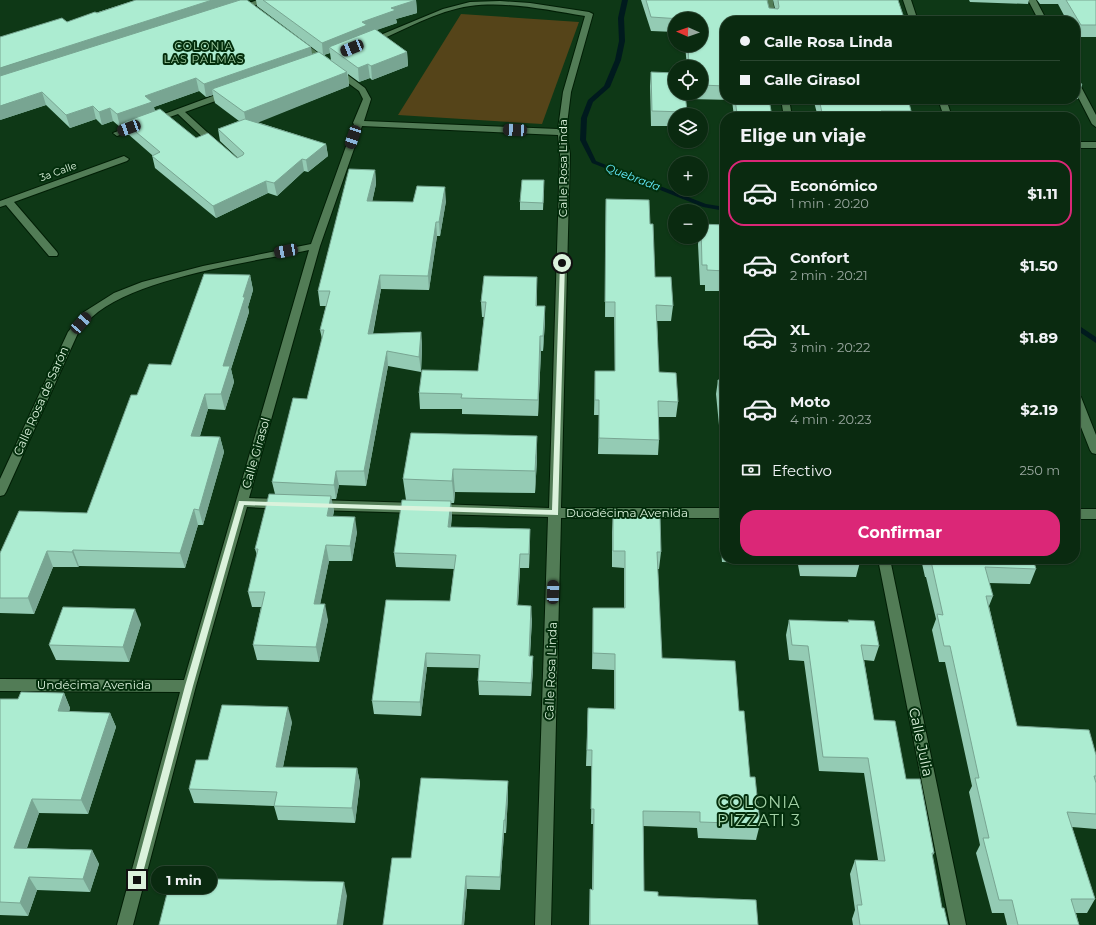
<!DOCTYPE html>
<html lang="es">
<meta charset="utf-8">
<style>
:root{--surface:#0a2a10;--page:#18361e;--text:#f1f3f6;--muted:#99a79f;--line:#2a4630;--accent:#db2777}
body{margin:0;font-family:Montserrat,sans-serif;background:var(--page);color:var(--text);height:100vh;display:flex;flex-direction:column;font-size:15px;white-space:nowrap}
*{box-sizing:border-box;margin:0}
p{font-size:13px;color:var(--muted)}
.icon{flex:none;width:22px;height:22px;fill:none;stroke:currentColor;stroke-width:2;stroke-linecap:round;stroke-linejoin:round}
.map{position:relative;flex:1;overflow:hidden}
.sheet{position:absolute;left:720px;top:112px;width:360px;height:452px;display:flex;flex-direction:column;background:var(--surface);border-radius:16px;box-shadow:0 1px 3px #0004,0 0 0 1px var(--line)}
.sheet>*{flex:none}
.banner{position:absolute;left:720px;top:16px;width:360px;height:88px;border-radius:16px;box-shadow:0 1px 3px #0004,0 0 0 1px var(--line);display:grid;align-content:center;height:88px;padding:0 20px;background:var(--surface)}
.needle{width:26px;rotate:272deg}
.controls{position:absolute;left:668px;top:12px;display:grid;gap:8px}
.controls a{display:grid;place-items:center;width:40px;height:40px;border-radius:50%;background:var(--surface);box-shadow:0 1px 3px #0004,0 0 0 1px var(--line);font-size:20px}
.end{position:absolute;width:18px;height:18px;margin:-9px;border:5px solid #dbf2dc;background:#111;box-shadow:0 0 0 2px #111}
.from{border-radius:50%}
.bubble{position:absolute;height:28px;border-radius:14px;background:var(--surface);box-shadow:0 1px 3px #0004,0 0 0 1px var(--line);font-size:13px;font-weight:700;line-height:28px;text-align:center}
.car{position:absolute;width:12px;height:24px;margin:-12px -6px;border-radius:5px;box-shadow:0 0 3px 1px #0007;background:linear-gradient(#222 24%,#8ab4d8 0 40%,#222 0 76%,#8ab4d8 0 86%,#222 0)}
.banner b{display:flex;align-items:center;gap:14px;height:38px;font-size:15px}
.banner b+b{border-top:1px solid var(--line)}
.banner i{width:10px;height:10px;background:var(--text)}
ul{padding:0;list-style:none}
li{display:flex;align-items:center;gap:12px;height:66px;margin:0 8px 6px;padding:0 12px;border:2px solid transparent;border-radius:16px}
li div{flex:1}
li b{display:block;font-size:15px}
li em{font-style:normal;font-weight:700}
li.on{border-color:var(--accent)}
li>.icon{width:36px;height:36px;stroke-width:1.5}
h2{padding:0 20px;font-size:18px;line-height:48px}
.pay{display:flex;align-items:center;gap:10px;height:44px;padding:0 20px;font-size:15px}
.pay p{margin-inline-start:auto}
.primary-button{display:flex;gap:8px;margin-top:auto;padding:8px 20px}
.primary-button a{flex:1;height:46px;border-radius:16px;background:var(--accent);color:#fff;font-size:16px;font-weight:700;line-height:46px;text-align:center}
.map>svg:first-child{display:block}
.green{fill:#554419}
.lines{fill:none;stroke-linecap:round;stroke-linejoin:round}
.stream{fill:#001a1e;fill-rule:evenodd}
.street-casing{stroke:#001e05;stroke-width:2}
.street{fill:#527c56;fill-rule:evenodd}
.wall{fill:#94cbb4;fill-rule:evenodd}
.shaded-wall{fill:#78a592}
.building{fill:#acecd1;stroke:#78a592}
.route{fill:#dbf2dc}
.labels{text-anchor:middle;stroke-width:4;stroke-linejoin:round;paint-order:stroke}
.far-street-label{font-size:10px;fill:#dbf2dc;stroke:#032e0c}
.far-neighbourhood-label{font-size:11px;letter-spacing:1px;fill:#a3d0a6;stroke:#032e0c}
.far-water-label{font-size:11px;font-style:italic;fill:#64ecfd;stroke:#032e0c}
.street-label{font-size:12px;fill:#dbf2dc;stroke:#032e0c}
.near-street-label{font-size:14px;fill:#dbf2dc;stroke:#032e0c}
.near-neighbourhood-label{font-size:16px;letter-spacing:1px;fill:#a3d0a6;stroke:#032e0c}
</style>
<div class="map">
<svg width="1096" height="925" viewBox="0 0 1096 925">
<rect width="100%" height="100%" fill="#0e3816"/>
<path class="green" d="M461 14 579 22 542 124 398 115Z"/>
<g class="lines">
<path class="stream" d="M622 0H628L624 18 625 41 621 60 610 87 593 102 587 118 586 140 596 161 706 204 725 207V211L703 207 592 163 580 140 581 118 588 100 604 86 615 60 619 41 618 18Z
M1075 323 1096 337V343L1075 329Z"/>
<g class="street-casing">
<path id="street" d="M257 0H269L240 11 233 9Z
M765 0H773L776 21H768Z
M903 0H911L918 21H910Z
M1028 0H1036L1047 21H1039Z
M500 1 530 3 589 12 593 14 571 92 566 132 570 154 561 508H725V518H561L551 925H535L548 517 436 514 432 512 430 509 432 506 436 504 549 508 560 154 558 135 362 126 320 246 249 498 282 499 286 501 288 504 286 507 282 509 247 507 196 686 133 925H117L180 692 0 691V679L184 680 309 250C251 262 134 278 92 317 86 321 82 328 78 333L6 492 4 495 0 496V479L68 332 84 312 114 293 142 282 203 266 311 244 354 124 353 123 363 99 359 91 295 44V40H301L365 88 371 99 364 121 558 129 563 92 585 16C548 10 507 1 470 6 436 11 404 30 373 43L366 41 443 9 470 2Z
M1075 80 1079 83 1096 115V127L1092 124 1075 91Z
M229 90 232 91V95L185 112 220 144V148H214L178 114 120 135 117 136 113 133Z
M781 99H789L792 117H784Z
M938 99H946L952 117H944Z
M1075 142H1096V148H1075Z
M124 156 129 159 127 161 14 202 57 252 58 254 57 256H49L6 205 0 207V201Z
M1075 393 1081 397 1096 435V454L1092 453 1090 450 1075 412Z
M316 500 418 503 422 505 424 508 422 511 418 513 316 510 312 508 310 505 312 502Z
M1075 509H1096V519H1075Z
M878 559H890L966 925H950Z"/>
</g>
<use href="#street" class="street"/>
</g>
<path class="wall" d="M136 0H238L312 54 318 52 257 6 256 0H416L417 13 396 19 397 23 376 30 407 52 408 66 372 80 370 78 359 82 348 74 349 86 257 122 326 144 328 156 308 172 304 171 277 196 268 193 216 218 155 168 152 155 128 134 125 125 120 127 113 121 102 125 96 119 70 128 46 105 0 120 67 22ZM330 53 331 60 324 55ZM199 91 206 97 213 95 215 103 239 121 218 129 220 141 238 158H237L196 138 155 111 154 107Z
M641 0H767L769 8 775 9 773 0H898L725 21V99H781L780 101H769L772 117H734L732 100 689 99V93H701V67H687L685 45H701V19H675V32L651 31Z
M969 0H1029L1028 4 970 2Z
M1037 0H1096V37H1077L1075 34V21H1067L1058 4H1040Z
M651 72 687 112 686 115H675V126H651L650 86Z
M1075 74 1082 85 1078 99 988 101 987 105H961L958 99H1075Z
M790 99H908L911 111 910 117H818L814 102 791 101Z
M375 170 376 184 372 202H413L446 201 440 236H437L429 290 381 289 373 334 421 332 422 347 421 372 388 366 366 486 339 485 336 499H331L334 511 333 516 357 532 352 561H329L320 604 328 620 319 662 257 660 253 645 261 607H252L248 592 257 555 255 549 275 494 272 482 307 399 322 339 320 330 326 306H320L318 291Z
M544 188 543 210H520V202Z
M606 199 650 224 655 277 673 306 671 321H657L659 372 678 402 676 417H658L659 440 658 455 598 454 599 415H594L595 371H615L614 317H605Z
M725 225V291H705V285H700L698 244 699 237H701Z
M250 275 253 290 248 307 249 312 231 369 234 382 225 410 208 409 200 436 220 437 224 452 203 525H198L185 568 79 566 78 567H53L34 614 0 613V553L87 513 137 395 171 365Z
M537 292V306L545 321 543 351H541L538 416 462 414V409H420L419 393 478 371 484 317H482L481 302Z
M721 338 725 339V504L719 460 721 446 716 394 718 380H721L719 353Z
M411 433 537 459 535 493 455 492 454 503H451L452 515 451 527 530 529 529 568H520L518 605 532 619 530 656H533V670L531 696 479 695 478 681 479 668 427 667 421 716 374 714 372 701 450 601 454 569 396 567 394 553 406 500 403 479Z
M613 516 661 552 659 569H657L662 658 739 711 750 777 760 824 756 840 698 838 697 828 643 826 644 891 658 896 758 925H589L590 889 592 890 593 824H591L592 766H586L588 708 614 709V670L592 669 593 608H624V568L612 567V532Z
M722 518H725V559H758V563L722 562 720 533Z
M797 559H859L860 562 856 577 800 576Z
M921 559H1033L1036 569 1030 584 989 583 993 596 989 606 1017 726 1096 755V829L1072 827 1095 899 1087 913H1076L1079 925H1007L1004 913H992L976 853 980 845 969 792 972 786 945 662H939L932 630 936 619 926 577H925Z
M789 620 848 622V620L879 646 874 661 864 660 874 720 906 779 934 853 932 857 942 908 948 925H853L852 919 855 910 850 874 855 860H878L864 773 819 771 804 661 789 660 786 635Z
M141 624 129 662 56 660 49 645Z
M64 693 70 708 69 712 110 713 116 727 88 814 39 813 27 848 92 850 99 864 90 892 37 890 28 916 0 915V699H18Z
M292 722 283 767 357 768 360 783 355 823 278 820 274 806 194 803 189 789 208 760Z
M508 781V795L506 833H504L500 890 467 889 464 925H383L411 858Z"/>
<path class="shaded-wall" d="M212 0H238L239 4 0 82V68Z
M416 0 417 13 396 19 397 23 329 47 330 53 323 55 322 43 391 8Z
M311 47 313 60 212 89 213 95 206 97 204 84Z
M407 52 408 66 372 80 371 66Z
M368 64 370 78 359 82 358 68Z
M347 72 349 86 247 127 244 112Z
M196 78 199 91 154 107 155 115 124 122 125 125 120 127 117 114 145 96Z
M42 92 46 105 0 120V106Z
M93 106 96 119 70 128 66 115Z
M110 108 113 121 102 125 99 112Z
M326 144 328 156 308 172 306 160Z
M302 159 304 171 277 196 274 183Z
M375 170 376 184 369 216 367 201Z
M266 181 268 193 216 218 213 206Z
M445 187 446 201 440 236 439 222Z
M436 222 437 236 429 290 428 276Z
M250 275 253 290 248 307 249 312 231 369 234 382 225 410 221 394 223 366 243 297Z
M380 275 381 289 370 348 368 334Z
M537 277V292L536 321V306Z
M545 306V321L543 351V336Z
M421 332 422 347 421 372 419 357Z
M540 336 541 351 538 416V400Z
M387 351 388 366 366 486 364 471Z
M205 394 208 409 195 452 191 436Z
M537 436V459L535 493V471Z
M220 437 224 452 203 525 199 510Z
M453 469 455 492 454 503 452 481Z
M336 471 339 485 336 499 334 485Z
M331 496 334 511 329 532 327 516Z
M451 501 452 515 449 541 448 527Z
M194 509 198 525 185 568 180 553Z
M355 517 357 532 352 561 350 546Z
M530 529V543L529 568V554Z
M326 545 329 561 317 620 314 604Z
M73 550 79 566 78 567 72 552Z
M47 551 53 567 34 614 28 598Z
M520 554V568L517 619V605Z
M325 604 328 620 319 662 316 647Z
M531 606 532 619 529 670V656Z
M135 609 141 624 129 662 123 647Z
M426 653 427 667 421 716 420 702Z
M533 656V670L531 696V683Z
M64 693 70 708 65 726 58 711Z
M288 707 292 722 280 781 276 767Z
M110 713 116 727 88 814 81 800Z
M357 768 360 783 355 823 352 808Z
M508 781V795L506 833 505 820Z
M32 799 39 813 22 861 14 848Z
M504 820V833L500 890V877Z
M92 850 99 864 90 892 83 879Z
M466 876 467 889 464 925H462Z
M29 877 37 890 28 916 20 903Z
M344 882 347 896 343 925H337Z"/>
<path class="building" d="M136 0H212L0 68V37L62 18 67 22 95 12 97 13Z
M240 0H247L311 47 204 84 196 78 145 96 152 102 117 114 110 108 99 112 93 106 66 115 42 92 0 106V76Z
M263 0H416L391 8 396 10 362 22 367 25 322 43Z
M646 0H767L769 8 778 9 779 7 778 0H898L904 18H979L981 21H725V86L701 85V67H689L688 45H701V19H681L651 17Z
M1066 0H1096V25H1081Z
M375 29 407 52 371 66 368 64 358 68 329 47Z
M319 52 347 72 244 112 212 89Z
M651 72 675 73V93H685L687 112 652 111Z
M1075 74 1082 85H1075Z
M735 99H769L772 117H742V115L737 114Z
M819 99H908L911 111H881L884 117H823Z
M160 109 196 138 208 133 237 158 243 155 244 153 218 129 245 119 326 144 306 160 302 159 274 183 266 181 213 206 152 156 160 152 124 122Z
M349 169 375 170 367 201 413 202 417 186 445 187 439 222H436L428 276 380 275 368 334 421 332 419 357 387 351 364 471H336L334 485 272 482 293 398 307 399 324 330H320L330 291H318Z
M522 180H544L543 203 520 202Z
M606 199 649 200 650 224H653L655 277H671L673 306 656 305 659 372 676 373 678 402 658 401 659 440 599 438V400H595V371H615V302H605Z
M701 224 725 225V271L707 270V265H702Z
M204 274 250 275 243 297H245L223 366H230L221 394H205L191 436 220 437 199 510 194 509 180 553 73 550 72 552 47 551 28 598H0V553L19 511 87 513 131 395H137L149 364 171 365Z
M484 276 537 277 536 306H545L543 336H540L538 400 461 398 462 394 419 393 422 370 478 371 486 302H481Z
M721 338 725 339V473L721 445H724L718 380H724Z
M411 433 537 436 535 471 453 469 452 481 403 479Z
M269 494 331 496 327 516 355 517 350 546 326 545 314 604H325L316 647 253 645 265 592H248L258 549H255Z
M402 500 451 501 448 527 530 529 529 554H520L517 605 531 606 529 656H533L531 683 478 681 480 655 426 653 420 702 372 701 386 600 450 601 456 555 394 553Z
M613 516H660L661 552H657L662 658 735 661 739 711H744L750 777H755L760 824 700 822V812L643 811 644 891 658 892V896L756 900 758 925H590V889L593 890 594 809H591L592 750H587L588 708 615 709V654L593 653V608H625V551H613Z
M722 518H725V547H724Z
M803 559H859L860 562 803 561Z
M929 559H1033L1036 569 985 567 993 596H986L1017 726 1089 730 1096 755V776H1094L1096 783V814L1067 812 1095 899H1071L1079 925H1018L1012 900H999L983 838H989L975 778H979L950 646H944L937 614 943 615 931 561H930Z
M63 607 135 609 123 647 49 645Z
M789 620 849 622 848 620 874 621 879 646 861 645 874 720 895 721 906 779H920L934 853H932L942 908H944L948 925H860L857 905H862L855 860 885 861 868 758 823 757 808 646 792 645Z
M21 692 64 693 58 711 110 713 81 800 32 799 14 848 92 850 83 879 29 877 20 903 0 902V699H18Z
M222 705 288 707 276 767 357 768 352 808 274 806 277 792 189 789 196 760H208Z
M421 778 508 781 505 820H504L500 877 466 876 462 925H383L392 858H411Z
M171 878 344 882 337 925H159Z"/>
<path class="route" d="M562 261 565 263 558 515 244 505 193 686 141 880 140 883H134L133 880 185 686 239 501 552 510 560 263Z"/>
<g class="labels">
<g class="far-street-label">
<text transform="translate(58 171) rotate(-20)" y="4">3a Calle</text>
</g>
<g class="far-neighbourhood-label">
<text x="204" y="50">COLONIA<tspan x="204" dy="13">LAS PALMAS</tspan></text>
</g>
<g class="far-water-label">
<text transform="translate(633 177) rotate(21)" y="4">Quebrada</text>
</g>
<g class="street-label">
<text transform="translate(563 168) rotate(-90)" y="4">Calle Rosa Linda</text>
<text transform="translate(41 401) rotate(-66)" y="4">Calle Rosa de Sarón</text>
<text transform="translate(256 453) rotate(-74)" y="4">Calle Girasol</text>
<text x="627" y="517">Duodécima Avenida</text>
<text transform="translate(551 671) rotate(-88)" y="4">Calle Rosa Linda</text>
<text x="94" y="689">Undécima Avenida</text>
</g>
<g class="near-street-label">
<text transform="translate(921 742) rotate(78)" y="5">Calle Julia</text>
</g>
<g class="near-neighbourhood-label">
<text x="759" y="808">COLONIA<tspan x="759" dy="18">PIZZATI 3</tspan></text>
</g>
</g>
</svg>
<div class="controls">
<a><svg class="needle" viewBox="-14 -14 28 28"><path d="M0-13l5 13h-10z" fill="#e53935"/><path d="M0 13l5-13h-10z" fill="#99a79f"/></svg></a>
<a><svg class="icon" aria-label="locate" viewBox="0 0 24 24"><circle cx="12" cy="12" r="6"/><path d="M12 2v4M12 18v4M2 12h4M18 12h4"/></svg></a>
<a><svg class="icon" aria-label="layers" viewBox="0 0 24 24"><path d="M12 4l9 5-9 5-9-5zM3 14l9 5 9-5"/></svg></a>
<a>+</a>
<a>−</a>
</div>
<i class="end from" style="left:562px;top:263px"></i>
<i class="end" style="left:137px;top:880px"></i>
<div class="bubble" style="left:151px;top:866px;width:66px">1 min</div>
<i class="car" style="left:352px;top:48px;rotate:248deg"></i>
<i class="car" style="left:129px;top:128px;rotate:250deg"></i>
<i class="car" style="left:515px;top:130px;rotate:273deg"></i>
<i class="car" style="left:353px;top:137px;rotate:199deg"></i>
<i class="car" style="left:286px;top:251px;rotate:259deg"></i>
<i class="car" style="left:81px;top:323px;rotate:41deg"></i>
<i class="car" style="left:553px;top:592px;rotate:2deg"></i>
<div class="banner">
<b><i class="from"></i>Calle Rosa Linda</b>
<b><i></i>Calle Girasol</b>
</div>
<section class="sheet">
<h2>Elige un viaje</h2>
<ul>
<li class="on"><svg class="icon" aria-label="car" viewBox="0 0 24 24"><path d="M5 17H2v-5l4-1 3-4h7l3 4 3 1v5h-3M9 17h6M6 11h13"/><circle cx="7" cy="17" r="2"/><circle cx="17" cy="17" r="2"/></svg><div><b>Económico</b><p>1 min · 20:20</p></div><em>$1.11</em></li>
<li><svg class="icon" aria-label="car" viewBox="0 0 24 24"><path d="M5 17H2v-5l4-1 3-4h7l3 4 3 1v5h-3M9 17h6M6 11h13"/><circle cx="7" cy="17" r="2"/><circle cx="17" cy="17" r="2"/></svg><div><b>Confort</b><p>2 min · 20:21</p></div><em>$1.50</em></li>
<li><svg class="icon" aria-label="car" viewBox="0 0 24 24"><path d="M5 17H2v-5l4-1 3-4h7l3 4 3 1v5h-3M9 17h6M6 11h13"/><circle cx="7" cy="17" r="2"/><circle cx="17" cy="17" r="2"/></svg><div><b>XL</b><p>3 min · 20:22</p></div><em>$1.89</em></li>
<li><svg class="icon" aria-label="car" viewBox="0 0 24 24"><path d="M5 17H2v-5l4-1 3-4h7l3 4 3 1v5h-3M9 17h6M6 11h13"/><circle cx="7" cy="17" r="2"/><circle cx="17" cy="17" r="2"/></svg><div><b>Moto</b><p>4 min · 20:23</p></div><em>$2.19</em></li>
</ul>
<div class="pay"><svg class="icon" aria-label="cash" viewBox="0 0 24 24"><path d="M3 7h18v10H3z"/><circle cx="12" cy="12" r="2"/></svg>Efectivo<p>250 m</p></div>
<div class="primary-button"><a>Confirmar</a></div>
</section>
</div>
